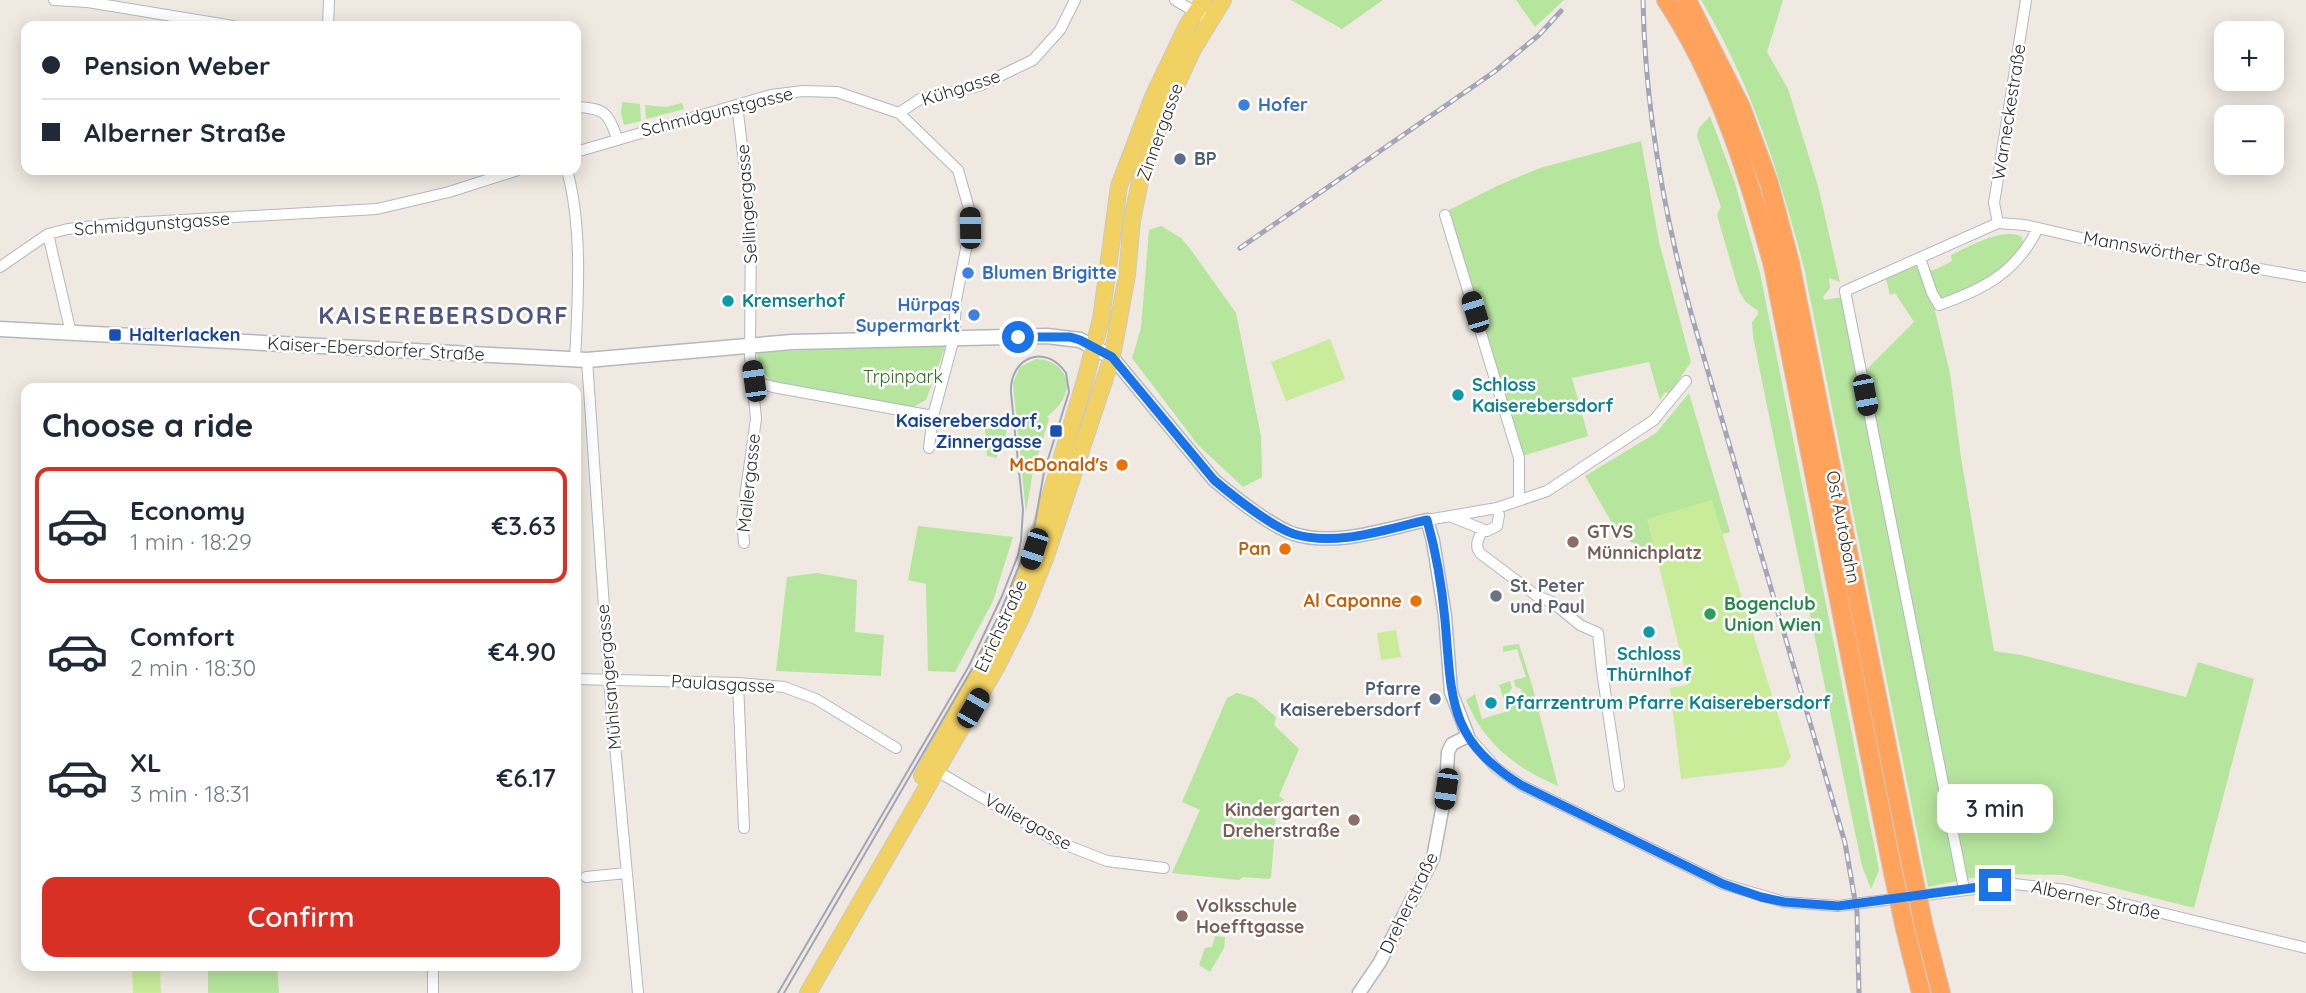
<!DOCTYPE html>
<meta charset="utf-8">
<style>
:root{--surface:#fff;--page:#f6f6f7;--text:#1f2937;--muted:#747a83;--line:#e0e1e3;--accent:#d93025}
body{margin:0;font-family:Quicksand,sans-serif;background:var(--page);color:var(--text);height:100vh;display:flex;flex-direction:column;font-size:26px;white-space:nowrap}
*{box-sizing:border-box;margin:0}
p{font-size:23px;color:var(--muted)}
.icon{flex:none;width:38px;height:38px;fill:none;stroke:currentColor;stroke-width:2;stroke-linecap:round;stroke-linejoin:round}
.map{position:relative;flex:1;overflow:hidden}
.side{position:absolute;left:21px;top:383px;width:560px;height:588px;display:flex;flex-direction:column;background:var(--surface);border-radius:14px;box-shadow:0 4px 18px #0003}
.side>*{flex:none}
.hud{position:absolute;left:21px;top:21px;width:560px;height:154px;border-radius:14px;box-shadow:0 4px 18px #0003;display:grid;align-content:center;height:154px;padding:0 21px;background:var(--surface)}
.controls{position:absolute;left:2214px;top:21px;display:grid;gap:14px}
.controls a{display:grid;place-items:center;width:70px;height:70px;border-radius:14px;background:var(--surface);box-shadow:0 4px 18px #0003;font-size:35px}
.end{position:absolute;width:32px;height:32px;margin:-16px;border:9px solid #1a73e8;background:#fff;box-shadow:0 0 0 4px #fff}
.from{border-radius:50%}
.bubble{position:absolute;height:49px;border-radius:14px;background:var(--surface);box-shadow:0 4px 18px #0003;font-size:23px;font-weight:600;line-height:49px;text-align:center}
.car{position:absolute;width:21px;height:42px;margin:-21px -10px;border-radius:9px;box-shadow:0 0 5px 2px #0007;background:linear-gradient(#222 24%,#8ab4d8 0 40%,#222 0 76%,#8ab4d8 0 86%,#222 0)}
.hud b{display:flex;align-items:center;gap:24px;height:66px;font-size:26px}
.hud b+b{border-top:2px solid var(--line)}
.hud i{width:18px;height:18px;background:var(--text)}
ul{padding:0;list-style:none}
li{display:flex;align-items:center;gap:21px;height:116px;margin:0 14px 10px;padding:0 7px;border:4px solid transparent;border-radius:14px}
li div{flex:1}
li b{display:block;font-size:26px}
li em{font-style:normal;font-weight:600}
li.selected{border-color:var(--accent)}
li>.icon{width:63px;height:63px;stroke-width:1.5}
h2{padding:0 21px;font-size:32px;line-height:84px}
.primary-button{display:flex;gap:14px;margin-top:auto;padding:14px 21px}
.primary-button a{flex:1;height:80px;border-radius:14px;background:var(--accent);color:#fff;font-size:28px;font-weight:600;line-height:80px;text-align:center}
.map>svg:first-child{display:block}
.green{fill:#b6e59e}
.pitch{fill:#c9ec9a}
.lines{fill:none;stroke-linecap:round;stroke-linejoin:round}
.minor-casing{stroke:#b4b7c1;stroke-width:12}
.tertiary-casing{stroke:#b4b7c1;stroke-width:15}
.secondary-casing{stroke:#b4b7c1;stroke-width:17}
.primary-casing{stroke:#c9c9c9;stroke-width:18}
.motorway-casing{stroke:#c9c9c9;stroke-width:20}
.minor{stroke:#fff;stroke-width:10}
.tertiary{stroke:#fff;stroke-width:12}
.secondary{stroke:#fff;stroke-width:14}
.primary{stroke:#f2d163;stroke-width:16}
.motorway{stroke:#ffa35c;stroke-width:18}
.tram{stroke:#a3a6b8;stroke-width:2}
.rail-casing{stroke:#a3a6b8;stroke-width:5}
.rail{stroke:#fff;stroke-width:2.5;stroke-dasharray:8;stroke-linecap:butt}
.motorway-bridge-casing{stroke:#c9c9c9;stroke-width:20;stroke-linecap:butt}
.motorway-bridge{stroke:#ffa35c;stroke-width:18}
.route{stroke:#1a73e8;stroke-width:9}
.shop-dot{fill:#3f7fe0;stroke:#fff;stroke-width:2.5}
.service-dot{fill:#5c6f8a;stroke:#fff;stroke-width:2.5}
.culture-dot{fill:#0f9aa8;stroke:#fff;stroke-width:2.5}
.transit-dot{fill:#1a4fb4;stroke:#fff;stroke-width:2.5}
.food-dot{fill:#e8710a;stroke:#fff;stroke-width:2.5}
.education-dot{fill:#8d6e63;stroke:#fff;stroke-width:2.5}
.worship-dot{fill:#6b7280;stroke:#fff;stroke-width:2.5}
.leisure-dot{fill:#2e9e5b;stroke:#fff;stroke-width:2.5}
.labels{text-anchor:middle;stroke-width:5;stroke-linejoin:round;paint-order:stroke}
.street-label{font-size:18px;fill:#2e2e2e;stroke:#fff}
.shop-label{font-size:18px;font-weight:bold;fill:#366cbe;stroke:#fff;text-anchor:start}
.service-label{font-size:18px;font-weight:bold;fill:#4e5e75;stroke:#fff;text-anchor:start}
.culture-label{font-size:18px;font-weight:bold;fill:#0d838f;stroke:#fff;text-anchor:start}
.transit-label{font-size:18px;font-weight:bold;fill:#164399;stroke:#fff;text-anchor:start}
.park-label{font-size:18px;fill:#2c6e1b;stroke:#fff}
.food-label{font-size:18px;font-weight:bold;fill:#c56008;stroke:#fff;text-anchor:end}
.education-label{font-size:18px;font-weight:bold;fill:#785e54;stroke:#fff;text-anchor:start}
.worship-label{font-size:18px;font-weight:bold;fill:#5b616d;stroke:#fff;text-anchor:start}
.leisure-label{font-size:18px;font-weight:bold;fill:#27864d;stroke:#fff;text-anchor:start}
.district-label{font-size:24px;font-weight:bold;letter-spacing:2px;fill:#4d5680;stroke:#fff}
</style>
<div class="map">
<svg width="2306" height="993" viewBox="0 0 2306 993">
<rect width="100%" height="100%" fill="#efe9e1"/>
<path class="green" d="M1291 0H1383L1342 29Z
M1516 0H1564L1535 27Z
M1701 0H1783L1767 52 1788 89 1818 186 1840 282 1829 278 1830 288 1823 297 1824 300 1843 297 1866 370 1914 322 1895 293 1890 295 1886 278 1915 266C1930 276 1938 268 1952 261L1951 255C1968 247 2004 226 2022 237L2023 243C2012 259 1997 278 1980 286 1964 294 1948 295 1934 307L1950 373 1961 458 1994 651 2021 655 2186 697 2198 662 2254 679 2194 908 2063 875 1991 874 1928 887 1804 268C1779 173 1752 85 1701 0Z
M622 102 640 104 641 121 624 125 621 113Z
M682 103 684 109 646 119 645 105 666 107Z
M1710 116 1735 183 1760 273 1879 870 1871 889 1862 866 1766 401 1753 336 1752 322 1758 314V311L1746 302 1739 291 1717 215 1721 207 1697 136 1699 128Z
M1641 141 1659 242 1691 362 1669 394 1665 392 1660 400 1649 362 1572 378 1588 436 1522 456 1447 211 1497 186 1540 168Z
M1161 226 1181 238 1191 250 1236 313 1261 436 1262 477 1243 487 1198 445 1132 358 1141 328 1149 230Z
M943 344 945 348 926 400 909 409 773 383 759 367 757 352 765 350 767 352Z
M1036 359C1056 359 1074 376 1064 397 1060 406 1052 412 1047 417L1049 419 1033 471 1026 512 1013 383 1020 367Z
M1689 393 1730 532 1657 554 1620 537 1585 476 1656 433Z
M1006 428V444L997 445V458L987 456 985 429Z
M918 526 1013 537 993 601 955 672 928 671 926 584 908 580Z
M817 573 857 580 855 632 884 635 881 676 776 671 787 577Z
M1519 644 1532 685 1558 786C1516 768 1484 744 1466 700L1475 694 1482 719 1508 711 1499 685 1510 681 1512 688 1508 694 1517 699 1522 690 1515 686 1514 680 1526 677 1517 649 1503 652V646Z
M1237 693 1254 698 1276 717 1274 725 1299 749 1279 796 1285 800 1277 803 1271 877 1269 879 1243 877 1239 880 1172 873 1200 810 1182 802 1227 698Z
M1215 936 1225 937 1224 948 1210 972 1199 965 1205 948 1212 947Z
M208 966H277L279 993H208Z"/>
<path class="pitch" d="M1330 339 1345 379 1286 401 1271 362Z
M1712 500 1791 757 1783 767 1681 779 1670 688 1687 685 1686 674 1647 519Z
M1396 630 1401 657 1381 660 1377 633Z
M132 966H160L161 993H133Z"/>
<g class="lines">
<g class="minor-casing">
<path id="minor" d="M54 0 88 2 233 26
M1175 0 1209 20
M328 26 329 0
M737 105 751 218 750 356 756 419 742 519 744 543
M576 107C603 108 609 112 617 139
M899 113 920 99 979 86 1033 60 1060 30 1075 0
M576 152 771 95 803 91 837 92 899 113 958 170 970 212V228L956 300 954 338 933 416 929 448
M567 170C583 228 578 299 575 360
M1445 215 1519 458V500
M1998 223 1994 203 2026 0
M48 234 71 333
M1920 258 1932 293 1939 305C1984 289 2016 273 2038 228
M0 267 48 234 68 229 111 224 377 209 449 192 518 170
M587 360 609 680 638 993
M753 381 773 387 933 416
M1452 517 1487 531 1497 526 1499 515 1497 508
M1427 520 1497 508 1547 491 1654 420 1686 381
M1482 531C1478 539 1474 547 1481 554L1537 596 1552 602 1580 625 1598 633 1602 671 1619 786
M576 679 738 683 784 687 816 699 896 748
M738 683 744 828
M1468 736 1496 768 1521 785 1723 884 1784 902 1838 906 2014 884 2067 890 2306 948
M937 771 1056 841 1107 861 1164 868
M586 877 626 873
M1964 889 1845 291 1998 223 2025 225 2090 240 2306 277
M433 966V993"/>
</g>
<g class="tertiary-casing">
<path id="tertiary" d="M1112 357 1214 480C1233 496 1271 526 1294 534 1336 547 1386 529 1427 520L1433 541 1445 616 1451 692 1468 736 1452 744 1448 752 1446 789 1433 858 1380 962 1359 993"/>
</g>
<g class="secondary-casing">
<path id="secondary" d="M0 329 587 360 792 342 1047 336 1080 340 1112 357"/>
</g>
<g class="primary-casing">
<path id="primary" d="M922 776 1004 628 1028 569 1086 377 1101 319 1119 186 1153 97 1187 26 1204 0
M808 993 997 666 1022 616 1046 556 1112 357 1127 275 1132 220 1142 172 1168 103 1193 49 1223 0"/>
</g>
<g class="motorway-casing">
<path id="motorway" d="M1666 0C1719 80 1748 174 1773 266L1893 873
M1687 0 1741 107 1769 183 1790 262 1912 870
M1924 927 1941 993
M1905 929 1921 993"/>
</g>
<use href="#minor" class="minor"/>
<use href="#tertiary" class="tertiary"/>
<use href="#secondary" class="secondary"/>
<use href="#primary" class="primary"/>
<use href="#motorway" class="motorway"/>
<path class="tram" d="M778 993 969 666 1002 596 1018 555 1021 541 1023 510 1011 393C1009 358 1045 342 1066 373L1069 392 1044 472 1034 529 1000 613 972 669 784 993"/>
<g class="rail-casing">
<path id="rail" d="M1643 0C1645 107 1663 210 1691 313L1845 843 1857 912 1859 993
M1240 248 1494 72 1539 35 1561 11"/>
</g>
<use href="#rail" class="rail"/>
<g class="motorway-bridge-casing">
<path id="motorway-bridge" d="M1912 870 1924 927
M1893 873 1905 929"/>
</g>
<use href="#motorway-bridge" class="motorway-bridge"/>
</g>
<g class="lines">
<path class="route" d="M1018 337H1070L1080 340 1112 357 1214 480C1233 496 1271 526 1294 534 1336 547 1386 529 1427 520 1436 552 1442 587 1445 620 1452 698 1447 739 1521 785L1723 884 1761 897 1784 902 1838 906 1995 885"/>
</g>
<g class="shop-dot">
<circle cx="1244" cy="105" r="7"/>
<circle cx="968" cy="273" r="7"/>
<circle cx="974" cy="315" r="7"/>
</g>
<g class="service-dot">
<circle cx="1180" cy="159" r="7"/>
<circle cx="1435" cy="699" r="7"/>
</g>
<g class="culture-dot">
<circle cx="728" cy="301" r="7"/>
<circle cx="1458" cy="395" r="7"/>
<circle cx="1649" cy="632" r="7"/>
<circle cx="1491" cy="703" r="7"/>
</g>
<g class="transit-dot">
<rect x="108" y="328" width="14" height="14" rx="3.5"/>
<rect x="1049" y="424" width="14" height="14" rx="3.5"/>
</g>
<g class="food-dot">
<circle cx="1122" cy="465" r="7"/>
<circle cx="1285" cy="549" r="7"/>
<circle cx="1416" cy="601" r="7"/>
</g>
<g class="education-dot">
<circle cx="1573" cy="542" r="7"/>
<circle cx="1354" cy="820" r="7"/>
<circle cx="1182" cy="916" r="7"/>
</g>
<circle class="worship-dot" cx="1496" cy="596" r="7"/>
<circle class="leisure-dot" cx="1710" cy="614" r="7"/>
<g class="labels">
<g class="street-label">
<text transform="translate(961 88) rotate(-18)" y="6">Kühgasse</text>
<text transform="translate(717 112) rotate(-14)" y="6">Schmidgunstgasse</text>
<text transform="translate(2009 112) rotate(-81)" y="6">Warneckestraße</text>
<text transform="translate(1160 132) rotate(-70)" y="6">Zinnergasse</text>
<text transform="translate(747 204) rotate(-94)" y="6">Sellingergasse</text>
<text transform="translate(152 224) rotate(-4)" y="6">Schmidgunstgasse</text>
<text transform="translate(2172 253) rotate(10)" y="6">Mannswörther Straße</text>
<text transform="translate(376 349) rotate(3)" y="6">Kaiser-Ebersdorfer Straße</text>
<text transform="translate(749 483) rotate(-84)" y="6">Mailergasse</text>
<text transform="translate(1843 527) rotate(79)" y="6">Ost Autobahn</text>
<text transform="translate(1001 626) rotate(-65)" y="6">Etrichstraße</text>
<text transform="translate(609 677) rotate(-95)" y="6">Mühlsangergasse</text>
<text transform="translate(723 684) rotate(3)" y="6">Paulasgasse</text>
<text transform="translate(1028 822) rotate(29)" y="6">Valiergasse</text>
<text transform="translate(2096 900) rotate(12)" y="6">Alberner Straße</text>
<text transform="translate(1409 903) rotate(-64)" y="6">Dreherstraße</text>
</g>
<g class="shop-label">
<text x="1258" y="111">Hofer</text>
<text x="982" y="279">Blumen Brigitte</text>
<text x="960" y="311" text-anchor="end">Hürpaş<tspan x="960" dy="21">Supermarkt</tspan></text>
</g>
<g class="service-label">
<text x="1194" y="165">BP</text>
<text x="1421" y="695" text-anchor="end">Pfarre<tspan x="1421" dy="21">Kaiserebersdorf</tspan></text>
</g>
<g class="culture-label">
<text x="742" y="307">Kremserhof</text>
<text x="1472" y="391">Schloss<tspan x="1472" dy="21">Kaiserebersdorf</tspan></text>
<text x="1649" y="660" text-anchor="middle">Schloss<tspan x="1649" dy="21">Thürnlhof</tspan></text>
<text x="1505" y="709">Pfarrzentrum Pfarre Kaiserebersdorf</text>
</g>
<g class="transit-label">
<text x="129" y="341">Halterlacken</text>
<text x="1042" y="427" text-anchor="end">Kaiserebersdorf,<tspan x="1042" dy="21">Zinnergasse</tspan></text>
</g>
<g class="park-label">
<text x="903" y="383">Trpinpark</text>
</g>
<g class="food-label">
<text x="1108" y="471">McDonald's</text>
<text x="1271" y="555">Pan</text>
<text x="1402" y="607">Al Caponne</text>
</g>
<g class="education-label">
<text x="1587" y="538">GTVS<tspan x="1587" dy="21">Münnichplatz</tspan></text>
<text x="1340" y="816" text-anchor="end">Kindergarten<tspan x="1340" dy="21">Dreherstraße</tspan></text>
<text x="1196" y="912">Volksschule<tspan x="1196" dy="21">Hoefftgasse</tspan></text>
</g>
<g class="worship-label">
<text x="1510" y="592">St. Peter<tspan x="1510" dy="21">und Paul</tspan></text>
</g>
<g class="leisure-label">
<text x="1724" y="610">Bogenclub<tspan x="1724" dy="21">Union Wien</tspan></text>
</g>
<g class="district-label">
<text x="444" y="324">KAISEREBERSDORF</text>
</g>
</g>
</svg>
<div class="controls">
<a>+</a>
<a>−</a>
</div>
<i class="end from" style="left:1018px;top:337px"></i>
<i class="end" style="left:1995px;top:885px"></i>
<div class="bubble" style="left:1937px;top:784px;width:116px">3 min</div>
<i class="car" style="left:970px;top:228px;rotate:359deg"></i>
<i class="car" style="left:1475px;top:312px;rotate:343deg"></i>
<i class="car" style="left:754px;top:381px;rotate:352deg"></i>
<i class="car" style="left:1865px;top:395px;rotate:169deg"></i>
<i class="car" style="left:1034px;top:549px;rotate:198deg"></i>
<i class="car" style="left:973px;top:708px;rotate:30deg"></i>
<i class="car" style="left:1446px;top:789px;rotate:188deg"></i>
<div class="hud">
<b><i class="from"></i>Pension Weber</b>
<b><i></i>Alberner Straße</b>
</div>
<section class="side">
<h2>Choose a ride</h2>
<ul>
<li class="selected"><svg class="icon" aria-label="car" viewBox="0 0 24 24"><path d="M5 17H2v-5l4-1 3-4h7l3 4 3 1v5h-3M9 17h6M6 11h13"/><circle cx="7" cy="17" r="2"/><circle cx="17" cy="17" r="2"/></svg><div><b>Economy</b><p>1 min · 18:29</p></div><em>€3.63</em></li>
<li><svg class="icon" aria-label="car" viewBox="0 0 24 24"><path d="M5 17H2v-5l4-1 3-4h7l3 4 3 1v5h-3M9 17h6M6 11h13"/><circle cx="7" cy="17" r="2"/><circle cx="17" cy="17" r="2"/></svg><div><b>Comfort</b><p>2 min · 18:30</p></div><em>€4.90</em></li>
<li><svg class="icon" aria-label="car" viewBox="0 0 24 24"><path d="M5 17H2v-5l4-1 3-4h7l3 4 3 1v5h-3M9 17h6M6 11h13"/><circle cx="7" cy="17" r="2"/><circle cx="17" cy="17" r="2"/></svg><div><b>XL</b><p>3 min · 18:31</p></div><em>€6.17</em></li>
</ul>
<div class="primary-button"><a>Confirm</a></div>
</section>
</div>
